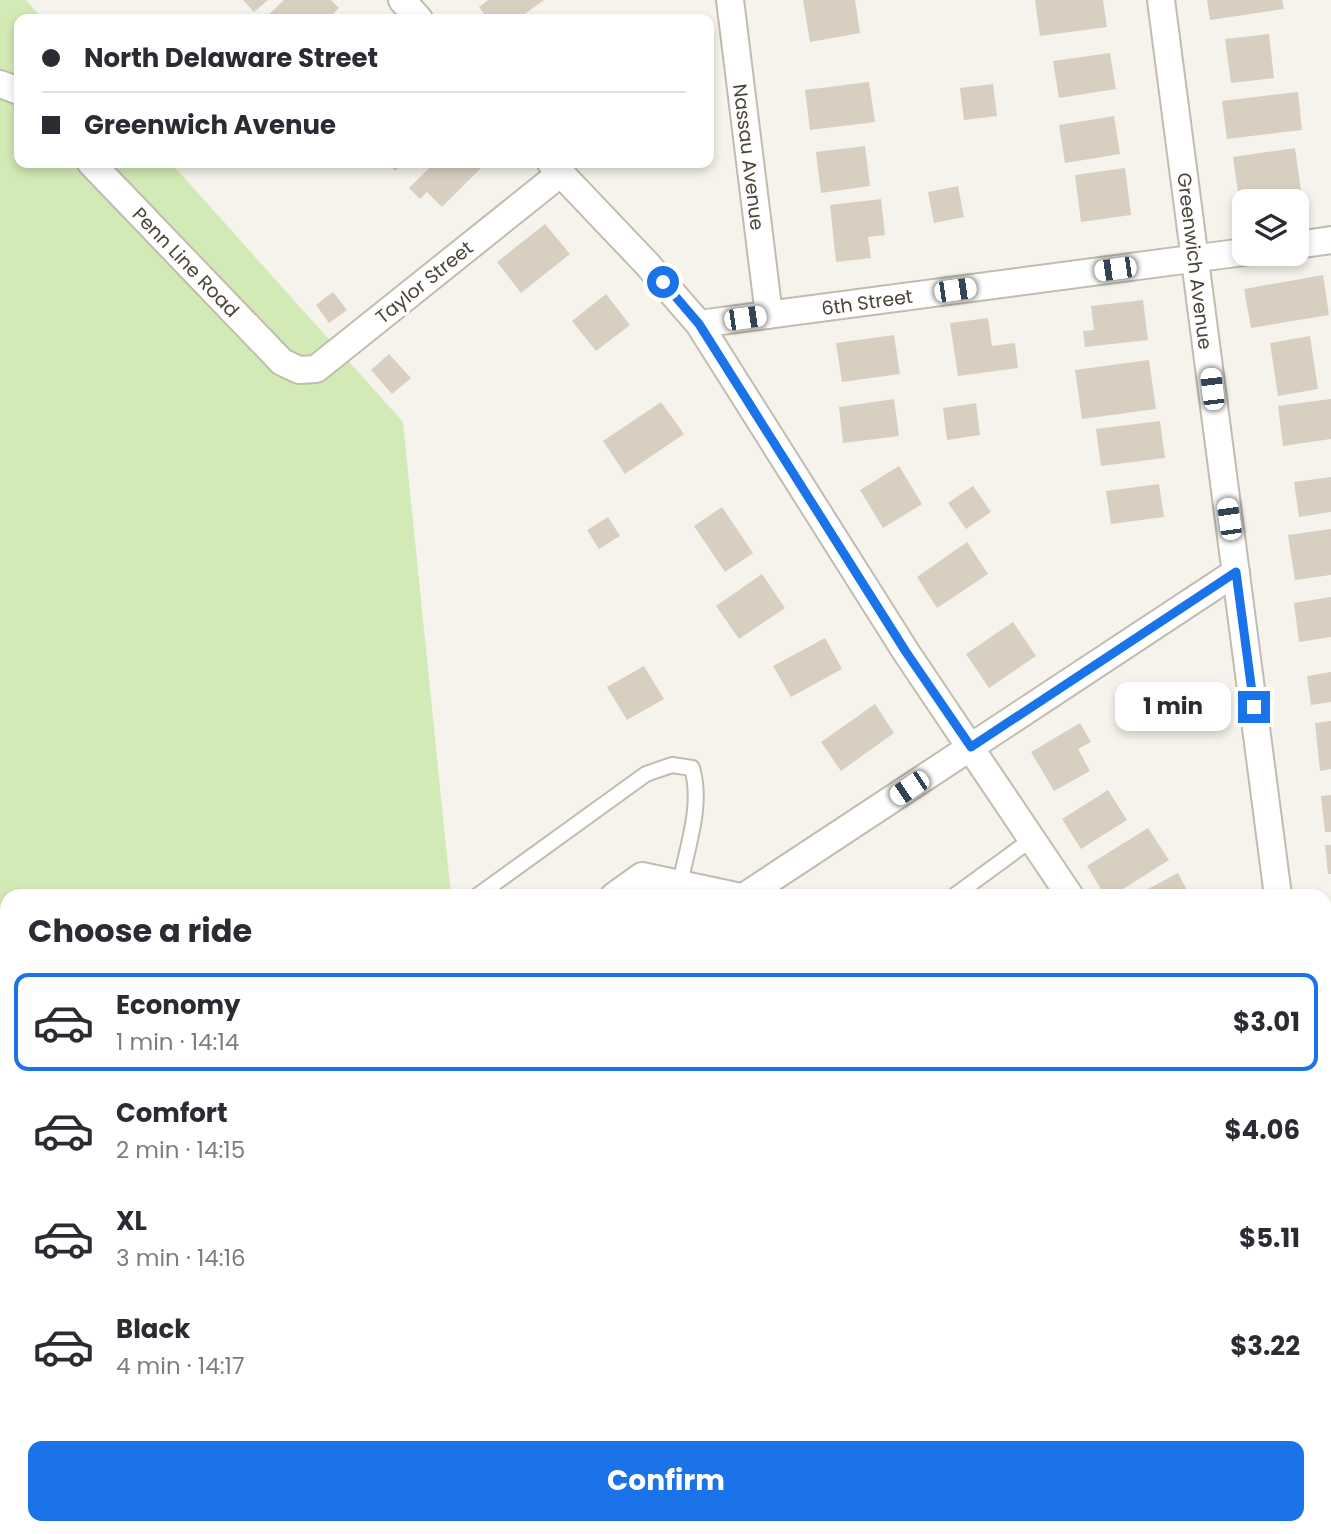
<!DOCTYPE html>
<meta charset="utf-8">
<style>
:root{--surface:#fff;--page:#f7f7f7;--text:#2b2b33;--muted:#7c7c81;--line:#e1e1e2;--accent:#1a73e8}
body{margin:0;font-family:Poppins,sans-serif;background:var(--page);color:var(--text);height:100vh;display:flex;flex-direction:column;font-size:26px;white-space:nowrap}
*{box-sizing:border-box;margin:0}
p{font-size:23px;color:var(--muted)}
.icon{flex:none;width:38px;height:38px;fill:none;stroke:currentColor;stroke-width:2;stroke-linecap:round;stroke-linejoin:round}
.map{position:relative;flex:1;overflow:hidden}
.sheet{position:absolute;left:0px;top:889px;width:1332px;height:646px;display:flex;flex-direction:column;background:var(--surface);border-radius:21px 21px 0 0;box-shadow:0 4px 10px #0003}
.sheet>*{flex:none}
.guide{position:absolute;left:14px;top:14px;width:700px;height:154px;border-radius:14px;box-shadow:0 4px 10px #0003;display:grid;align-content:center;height:154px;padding:0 28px;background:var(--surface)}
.tools{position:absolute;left:1232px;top:189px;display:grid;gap:14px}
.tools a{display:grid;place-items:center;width:77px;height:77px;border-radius:14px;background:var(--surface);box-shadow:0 4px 10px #0003;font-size:35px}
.end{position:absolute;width:32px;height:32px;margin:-16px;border:9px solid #1a73e8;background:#fff;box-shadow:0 0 0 4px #fff}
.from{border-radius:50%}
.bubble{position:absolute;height:49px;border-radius:14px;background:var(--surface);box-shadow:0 4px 10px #0003;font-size:23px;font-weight:700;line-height:49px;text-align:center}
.car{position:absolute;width:21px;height:42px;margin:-21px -10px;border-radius:9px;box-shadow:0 0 5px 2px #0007;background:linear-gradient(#fff 24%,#345 0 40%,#fff 0 76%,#345 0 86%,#fff 0)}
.guide b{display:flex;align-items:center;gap:24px;height:66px;font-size:26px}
.guide b+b{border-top:2px solid var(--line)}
.guide i{width:18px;height:18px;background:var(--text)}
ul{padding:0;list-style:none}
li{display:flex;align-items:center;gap:21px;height:98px;margin:0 14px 10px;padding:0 14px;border:4px solid transparent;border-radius:14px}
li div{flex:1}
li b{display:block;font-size:26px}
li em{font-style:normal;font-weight:700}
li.on{border-color:var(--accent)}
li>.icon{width:63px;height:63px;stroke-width:1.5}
h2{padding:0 28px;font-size:32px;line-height:84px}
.primary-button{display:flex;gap:14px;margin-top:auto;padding:14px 28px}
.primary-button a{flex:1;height:80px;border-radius:14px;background:var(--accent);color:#fff;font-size:28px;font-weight:700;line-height:80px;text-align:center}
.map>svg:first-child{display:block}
.green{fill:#d2eab5}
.building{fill:#d8cfc1}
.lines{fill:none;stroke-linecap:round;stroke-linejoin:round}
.service-casing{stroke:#c2bbae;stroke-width:18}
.minor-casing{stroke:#c2bbae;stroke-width:30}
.service{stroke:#fff;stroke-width:14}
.minor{stroke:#fff;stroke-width:26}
.route{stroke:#1a73e8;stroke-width:9}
.labels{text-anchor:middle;stroke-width:6;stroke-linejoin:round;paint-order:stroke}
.street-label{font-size:19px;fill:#4b4439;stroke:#fff}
</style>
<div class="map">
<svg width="1331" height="1534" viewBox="0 0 1331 1534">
<rect width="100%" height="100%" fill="#f6f3ec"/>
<path class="green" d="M0 0H26L43 19H19V163H171L403 422 451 896H7V1528H470L471 1534H0Z"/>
<path class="building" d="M243 0H268L254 12Z
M284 0H331L339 8 328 19H264Z
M488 0H544L518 19H488L479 7Z
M803 0H855L860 33 810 42Z
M1035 0H1103L1107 27 1040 36Z
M1207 0H1282L1284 9 1210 20Z
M1269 34 1274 78 1231 83 1225 39Z
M1110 53 1116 89 1059 98 1053 61Z
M869 82 875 122 810 130 805 90Z
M993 84 997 116 964 120 960 88Z
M1298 92 1302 130 1227 139 1222 101Z
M1114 116 1120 154 1065 163 1059 125Z
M865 146 870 186 821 193 816 152Z
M1295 148 1302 198 1278 201H1244V206H1240L1233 157Z
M388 163H405L395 171Z
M434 163H486L442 207 427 192 420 199 409 188Z
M1125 168 1131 215 1081 222 1075 175Z
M958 186 964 217 934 223 928 192Z
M881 199 885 235 868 237 871 258 836 262 830 205Z
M545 224 570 254 521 293 497 262Z
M1323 275 1329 315 1251 328 1244 289Z
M333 292 347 310 329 323 316 305Z
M606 294 630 325 596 351 572 321Z
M1143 300 1148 340 1085 347 1083 331 1094 330 1091 306Z
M988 318 992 346 1015 343 1018 368 958 376 950 323Z
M894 335 900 374 842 382 836 343Z
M1310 336 1318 389 1278 396 1270 343Z
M389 354 411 378 392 394 371 370Z
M1149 360 1156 409 1082 419 1075 370Z
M894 399 899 436 843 443 839 407Z
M1331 399V439L1283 446 1278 406Z
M661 402 684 434 625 474 603 441Z
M976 403 980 435 947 440 943 408Z
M1160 421 1165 458 1101 466 1096 429Z
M899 466 922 504 883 528 860 490Z
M1331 477V512L1299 517 1294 482Z
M1159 484 1164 517 1111 524 1106 491Z
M973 486 991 512 966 529 948 503Z
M722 507 753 553 725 572 694 526Z
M608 517 620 536 599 549 587 530Z
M1331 529V575L1295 580 1288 535Z
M967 542 988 574 937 608 917 577Z
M762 574 785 608 739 639 716 606Z
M1331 597V637L1299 642 1294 603Z
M1013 622 1036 656 989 688 966 654Z
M825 638 842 669 791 697 773 666Z
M644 666 664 699 627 720 607 687Z
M1331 672V702L1311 705 1307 676Z
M875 704 894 733 841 771 821 742Z
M1331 721V769L1320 771 1315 723Z
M1080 723 1091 742 1078 749 1090 771 1054 791 1031 752Z
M1108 790 1127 820 1081 849 1062 819Z
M1331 795V832H1325L1321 796Z
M1148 828 1169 860 1112 896H1105L1087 866Z
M1325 845H1331V874H1328Z
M1178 873 1190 896H1135Z
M652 891 669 895V896H645Z
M1331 1431V1484L1325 1473V1434Z
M494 1528H548L549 1534H496Z
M570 1528H588L590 1534H563L562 1530Z
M601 1528H626L628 1534H602Z
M642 1528H667L668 1534H644Z
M680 1528H709L710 1534H682Z
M717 1528H743L745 1534H719Z
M756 1528H781L783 1534H757Z
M798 1528H824V1532L799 1534Z
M1166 1528H1193L1195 1534H1144Z
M1217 1528H1275L1266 1534H1221Z"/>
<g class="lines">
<g class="service-casing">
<path id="service" d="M477 896 646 774 672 765 692 768C703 806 687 847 680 884
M954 896 1032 839"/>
</g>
<g class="minor-casing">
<path id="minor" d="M402 0 419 19
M730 0 769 315
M1161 0 1278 896
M0 84 19 91
M91 163 282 362 299 370 316 369 561 173
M551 163 647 264 699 324 906 652 1070 896
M1297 245 1331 240
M699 324 1244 252
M614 896 642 876 736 896
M745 896 1236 572
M1325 1190 1331 1189
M1325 1285 1331 1294
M1325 1399 1331 1396
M474 1528 475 1534
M984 1534 1012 1528"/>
</g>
<use href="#service" class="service"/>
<use href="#minor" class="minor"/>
</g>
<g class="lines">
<path class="route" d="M663 282 699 324 906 652 971 747 1236 572 1254 707"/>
</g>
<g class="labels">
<g class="street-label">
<text transform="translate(749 157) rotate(83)" y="7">Nassau Avenue</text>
<text transform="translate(1195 261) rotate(83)" y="7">Greenwich Avenue</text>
<text transform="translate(186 262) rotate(46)" y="7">Penn Line Road</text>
<text transform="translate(424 282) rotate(-39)" y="7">Taylor Street</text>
<text transform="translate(867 302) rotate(-8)" y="7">6th Street</text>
</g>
</g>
</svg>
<div class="tools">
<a><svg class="icon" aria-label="layers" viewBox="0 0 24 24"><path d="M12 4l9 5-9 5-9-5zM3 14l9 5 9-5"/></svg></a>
</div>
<i class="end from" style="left:663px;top:282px"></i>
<i class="end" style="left:1254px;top:707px"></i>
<div class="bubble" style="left:1115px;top:682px;width:116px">1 min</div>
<i class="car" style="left:1115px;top:269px;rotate:262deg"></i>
<i class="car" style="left:955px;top:290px;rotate:82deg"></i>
<i class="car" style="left:745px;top:318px;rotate:82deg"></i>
<i class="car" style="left:1212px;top:389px;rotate:353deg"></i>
<i class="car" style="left:1229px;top:519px;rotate:352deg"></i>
<i class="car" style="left:909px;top:788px;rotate:236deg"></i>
<div class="guide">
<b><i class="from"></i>North Delaware Street</b>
<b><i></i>Greenwich Avenue</b>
</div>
<section class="sheet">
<h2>Choose a ride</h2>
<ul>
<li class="on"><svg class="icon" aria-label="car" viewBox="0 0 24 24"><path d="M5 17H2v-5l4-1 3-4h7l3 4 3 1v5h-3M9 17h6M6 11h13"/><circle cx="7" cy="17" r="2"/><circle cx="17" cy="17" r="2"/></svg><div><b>Economy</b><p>1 min · 14:14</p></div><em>$3.01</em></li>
<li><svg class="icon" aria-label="car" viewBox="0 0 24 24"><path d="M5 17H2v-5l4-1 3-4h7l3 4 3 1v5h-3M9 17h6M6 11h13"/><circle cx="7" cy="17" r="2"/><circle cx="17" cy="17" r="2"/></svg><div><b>Comfort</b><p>2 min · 14:15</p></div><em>$4.06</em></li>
<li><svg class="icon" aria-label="car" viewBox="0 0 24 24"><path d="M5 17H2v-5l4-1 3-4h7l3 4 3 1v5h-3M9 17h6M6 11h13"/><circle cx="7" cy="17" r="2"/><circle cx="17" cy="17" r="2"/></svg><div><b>XL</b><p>3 min · 14:16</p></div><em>$5.11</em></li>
<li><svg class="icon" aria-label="car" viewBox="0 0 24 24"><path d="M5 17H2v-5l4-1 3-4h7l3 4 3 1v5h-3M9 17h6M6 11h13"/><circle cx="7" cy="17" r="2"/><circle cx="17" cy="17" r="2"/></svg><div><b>Black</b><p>4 min · 14:17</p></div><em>$3.22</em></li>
</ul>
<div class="primary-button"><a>Confirm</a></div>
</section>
</div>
